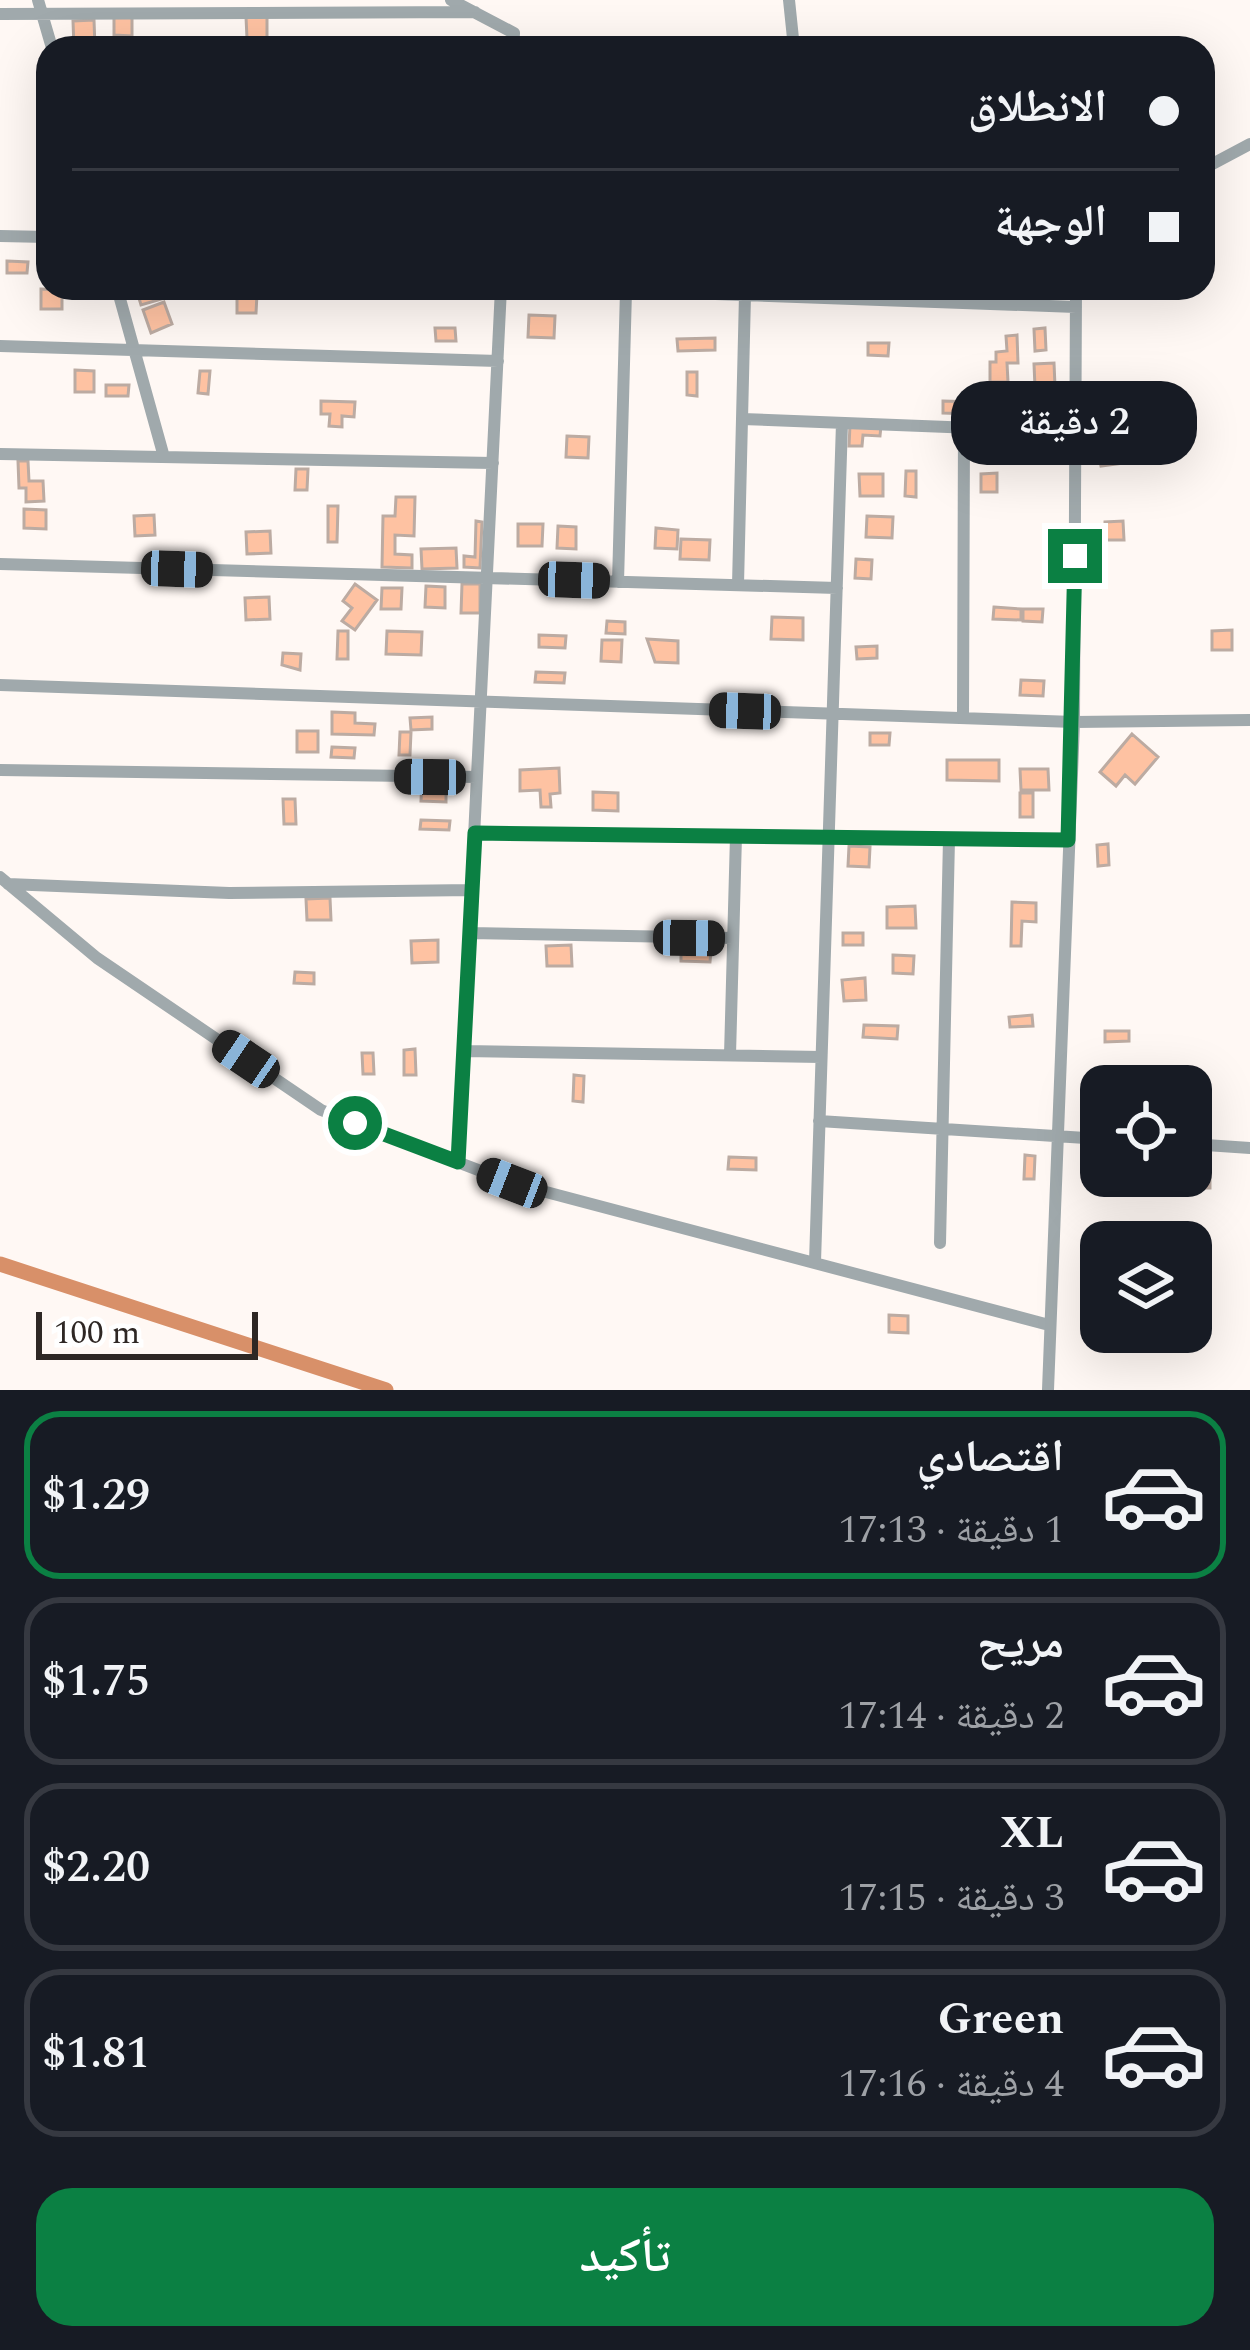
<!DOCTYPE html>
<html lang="ar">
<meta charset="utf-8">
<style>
:root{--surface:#171b24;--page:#242831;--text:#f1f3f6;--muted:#9ea1a6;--line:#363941;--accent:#0b8043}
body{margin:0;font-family:Spectral,"Noto Naskh Arabic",serif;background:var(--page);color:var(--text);direction:rtl;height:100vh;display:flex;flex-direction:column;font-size:45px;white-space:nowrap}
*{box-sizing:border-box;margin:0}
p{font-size:39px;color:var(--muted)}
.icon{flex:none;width:66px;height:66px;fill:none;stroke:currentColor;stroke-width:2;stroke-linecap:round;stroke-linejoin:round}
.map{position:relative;height:1390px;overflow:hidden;direction:ltr}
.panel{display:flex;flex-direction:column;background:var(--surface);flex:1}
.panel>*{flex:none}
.top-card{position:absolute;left:36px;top:36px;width:1179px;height:264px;border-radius:36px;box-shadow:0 12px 48px #0002;direction:rtl;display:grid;align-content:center;height:264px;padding:0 36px;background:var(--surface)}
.tools{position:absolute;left:1080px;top:1065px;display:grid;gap:24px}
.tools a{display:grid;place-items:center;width:132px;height:132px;border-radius:24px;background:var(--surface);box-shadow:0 12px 48px #0002;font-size:60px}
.scale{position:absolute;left:36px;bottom:30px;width:222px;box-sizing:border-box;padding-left:12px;border:6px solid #2e2724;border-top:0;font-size:33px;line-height:42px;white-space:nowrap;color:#2e2724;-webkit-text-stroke:9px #fff;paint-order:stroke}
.end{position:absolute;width:54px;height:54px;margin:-27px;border:15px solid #0b8043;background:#fff;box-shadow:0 0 0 6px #fff}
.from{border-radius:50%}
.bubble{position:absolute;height:84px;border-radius:36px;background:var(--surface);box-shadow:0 12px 48px #0002;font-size:39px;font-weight:600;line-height:84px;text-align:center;direction:rtl}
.car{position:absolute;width:36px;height:72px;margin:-36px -18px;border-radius:15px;box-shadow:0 0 9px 3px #0007;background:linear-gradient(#222 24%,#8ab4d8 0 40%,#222 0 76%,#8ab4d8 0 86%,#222 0)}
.top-card b{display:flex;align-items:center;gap:42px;height:114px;font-size:45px}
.top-card b+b{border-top:3px solid var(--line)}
.top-card i{width:30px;height:30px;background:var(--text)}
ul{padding:21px 0 0;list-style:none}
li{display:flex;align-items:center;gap:36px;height:168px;margin:0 24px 18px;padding:0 12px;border:6px solid var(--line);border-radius:36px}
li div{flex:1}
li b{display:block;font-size:45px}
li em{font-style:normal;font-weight:600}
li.on{border-color:var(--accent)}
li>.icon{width:108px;height:108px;stroke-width:1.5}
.button{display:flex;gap:24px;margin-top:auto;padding:24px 36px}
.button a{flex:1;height:138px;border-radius:36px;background:var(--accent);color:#fff;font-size:48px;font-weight:600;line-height:138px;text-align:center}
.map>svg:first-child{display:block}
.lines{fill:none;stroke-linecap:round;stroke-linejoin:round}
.canal{stroke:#d89069;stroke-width:15}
.building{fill:#fec2a2;stroke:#bcaba2;stroke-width:3}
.street{stroke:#a0a9ac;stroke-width:12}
.route{stroke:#0b8043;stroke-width:15}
</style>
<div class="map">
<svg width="1250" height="1390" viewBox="0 0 1250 1390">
<rect width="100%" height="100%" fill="#fff8f4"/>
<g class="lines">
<path class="canal" d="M0 1264 386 1390"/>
</g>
<path class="building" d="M267 16V38H247L246 17Z
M114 17H132V36L114 35Z
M94 20 95 48H74L73 21Z
M7 261 28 262 27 273H7Z
M136 288H162L165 298 141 305Z
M41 289 62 290V309H41Z
M237 294H257L256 313H237Z
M164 302 172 324 151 333 143 310Z
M529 315 555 316 554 338 528 337Z
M435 328H455L456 341H436Z
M1045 328 1046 350 1035 351 1034 329Z
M1017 335 1018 363H1007L1008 382H990V362H996V352L1007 351 1006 336Z
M715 338V350L678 351 677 339Z
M868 343H889L888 356 868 355Z
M1054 363 1055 386 1035 387 1034 364Z
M75 370 94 371V392H75Z
M200 371H210L208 394 198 393Z
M687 372H697V396L687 395Z
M106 385H129L128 396H106Z
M321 401 355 402 354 417 342 416V427L329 426 330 414H321Z
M943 401 974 402V414L943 413Z
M1105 414H1127V426H1106Z
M850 425 881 426 880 436 863 435 862 446H849Z
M567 436 589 437 588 458 566 457Z
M1122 452 1124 463 1101 466 1099 456Z
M18 461H28L29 481H43L44 501 26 502V488H19Z
M296 469H308L307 490H295Z
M906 471H916V497L905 496Z
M997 473V492H981V474Z
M859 474H883V496H860Z
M396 497H415L414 536 395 535V554L412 555V568L382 567 383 516H395Z
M328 506H338L337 542H328Z
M24 509 46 510V529L24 528Z
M154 515 155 535 135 536 134 516Z
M867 516 893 517 892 538 866 537Z
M476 521 482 522 480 568 464 567V556L475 557Z
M1123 521 1124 540H1105V522Z
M518 524H543L542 546H518Z
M558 526 576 527V549L557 548Z
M656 528 678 530 677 549 655 548Z
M270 531 271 553 247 554 246 532Z
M681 539 710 540 709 560 680 559Z
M456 548 457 568 422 569 421 549Z
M856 559 872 560 871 579 855 578Z
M355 584 377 600 355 630 342 621 352 608 343 601Z
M462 584H480V613H461Z
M426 586 445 587V608L425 607Z
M382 588H402L401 609H381Z
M269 597 270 619 246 620 245 598Z
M994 607 1021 609V620L993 619Z
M1023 609H1043L1042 622 1023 621Z
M772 617 803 618V640L771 639Z
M607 621 625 622V634L606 633Z
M1232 630V650H1212V631Z
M338 631H348V659H337Z
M387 631 422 632 421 655 386 654Z
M539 635 566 636 565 648 539 647Z
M647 639 678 641V663L655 662Z
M602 640H622L621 662 601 661Z
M877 646V658L857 659 856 647Z
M283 653 301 654 300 670 282 665Z
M536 672 565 673 564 683 535 682Z
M1021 680 1044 681 1043 696 1020 695Z
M332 712 355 713V723L375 724 374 735 332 734Z
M432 717V729L411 730 410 718Z
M297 731H318V752H297Z
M400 732H411L410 755H399Z
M870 733H890L889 745H870Z
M1132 734 1158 757 1135 784 1125 775 1116 786 1100 772Z
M332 747 355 748 354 758 331 757Z
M947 760H999V781L947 780Z
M559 768 560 793 550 794 551 807H541L540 790 520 791V770Z
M1020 769H1048L1049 790H1021Z
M422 778 446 779V802L421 801Z
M593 792 618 793V811L593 810Z
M1020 793H1033V817H1020Z
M283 799H295L296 824H284Z
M421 820 450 821 449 830 420 829Z
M1108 844 1109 865 1098 866 1097 845Z
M849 846 870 847 869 867 848 866Z
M330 898 331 920H307L306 899Z
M1012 902 1036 903V922L1022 921 1021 946H1011Z
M915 906 916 928H887V907Z
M843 933H863V945H843Z
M438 940V962L412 963 411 941Z
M571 945 572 966H547L546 946Z
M681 950 711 951 710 962 681 961Z
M893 955 914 956 913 974 893 973Z
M295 972 314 973V984L294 983Z
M865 978 866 1000 844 1001 842 980Z
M1032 1015 1033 1026 1010 1027 1009 1017Z
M864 1025 898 1026 897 1039 863 1037Z
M1105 1031H1129V1041L1105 1042Z
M415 1049 416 1075H404V1050Z
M362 1053H373L374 1074H363Z
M574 1075 584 1076 583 1102 573 1101Z
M1025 1155 1035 1156 1034 1179H1024Z
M729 1157 756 1158V1170L728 1169Z
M1191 1165H1210V1188H1185Z
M889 1315 908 1316V1333L889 1332Z"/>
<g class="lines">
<path class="street" d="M38 0 52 48
M451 0 514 33 513 48
M789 0 794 48
M0 14 475 12
M1203 169 1250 144
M0 236 48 237
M117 288 164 457
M548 288 1076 307
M1076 288 1074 722 1250 720
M0 346 498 361
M742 419 1075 432
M0 454 493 463
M0 564 837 588
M618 582 626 291
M738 585 745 295
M0 685 1074 722 1048 1390
M963 718 964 428
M0 770 477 777
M475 833 1068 840
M0 877 97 958 321 1110 512 1183 1049 1325
M8 884 229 893 472 890
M470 933 733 938
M464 1051 821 1057
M730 1055 736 836
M819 1121 1101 1139
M1191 1144 1250 1148
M458 1162 501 288
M940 1243 949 839
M815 1262 842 423"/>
</g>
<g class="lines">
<path class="route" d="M355 1123 458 1162 475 833 1068 840 1075 556"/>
</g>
</svg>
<div class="tools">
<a><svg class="icon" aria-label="locate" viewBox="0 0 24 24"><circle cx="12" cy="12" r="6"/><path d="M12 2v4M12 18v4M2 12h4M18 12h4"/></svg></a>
<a><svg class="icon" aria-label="layers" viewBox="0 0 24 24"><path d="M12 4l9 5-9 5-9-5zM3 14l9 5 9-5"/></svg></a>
</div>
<div class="scale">100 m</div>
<i class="end from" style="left:355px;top:1123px"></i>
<i class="end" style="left:1075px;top:556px"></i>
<div class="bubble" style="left:951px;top:381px;width:246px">2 دقيقة</div>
<i class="car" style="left:177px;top:569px;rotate:92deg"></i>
<i class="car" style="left:574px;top:580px;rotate:92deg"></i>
<i class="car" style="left:745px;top:711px;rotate:272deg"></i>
<i class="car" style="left:430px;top:777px;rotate:271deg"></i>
<i class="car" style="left:689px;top:938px;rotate:91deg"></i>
<i class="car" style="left:246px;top:1059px;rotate:304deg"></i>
<i class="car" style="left:512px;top:1183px;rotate:291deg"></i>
<div class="top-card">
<b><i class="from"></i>الانطلاق</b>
<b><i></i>الوجهة</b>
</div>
</div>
<section class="panel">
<ul>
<li class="on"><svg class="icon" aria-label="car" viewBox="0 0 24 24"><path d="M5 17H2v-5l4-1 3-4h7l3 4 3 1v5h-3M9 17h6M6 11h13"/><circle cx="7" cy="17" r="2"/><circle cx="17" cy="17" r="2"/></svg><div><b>اقتصادي</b><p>1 دقيقة · 17:13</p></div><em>$1.29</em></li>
<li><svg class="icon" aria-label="car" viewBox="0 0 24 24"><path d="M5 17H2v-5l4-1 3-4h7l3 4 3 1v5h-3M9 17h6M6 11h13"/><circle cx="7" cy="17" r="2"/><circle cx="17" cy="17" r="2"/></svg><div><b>مريح</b><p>2 دقيقة · 17:14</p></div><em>$1.75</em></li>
<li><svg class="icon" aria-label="car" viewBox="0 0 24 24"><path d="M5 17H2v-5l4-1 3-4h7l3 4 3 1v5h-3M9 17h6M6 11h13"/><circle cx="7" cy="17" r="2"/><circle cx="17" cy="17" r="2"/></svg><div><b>XL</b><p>3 دقيقة · 17:15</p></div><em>$2.20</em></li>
<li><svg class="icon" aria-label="car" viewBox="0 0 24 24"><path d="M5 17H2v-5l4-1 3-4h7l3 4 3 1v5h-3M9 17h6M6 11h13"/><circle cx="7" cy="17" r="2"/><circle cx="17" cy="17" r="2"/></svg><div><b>Green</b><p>4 دقيقة · 17:16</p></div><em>$1.81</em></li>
</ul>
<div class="button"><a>تأكيد</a></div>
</section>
